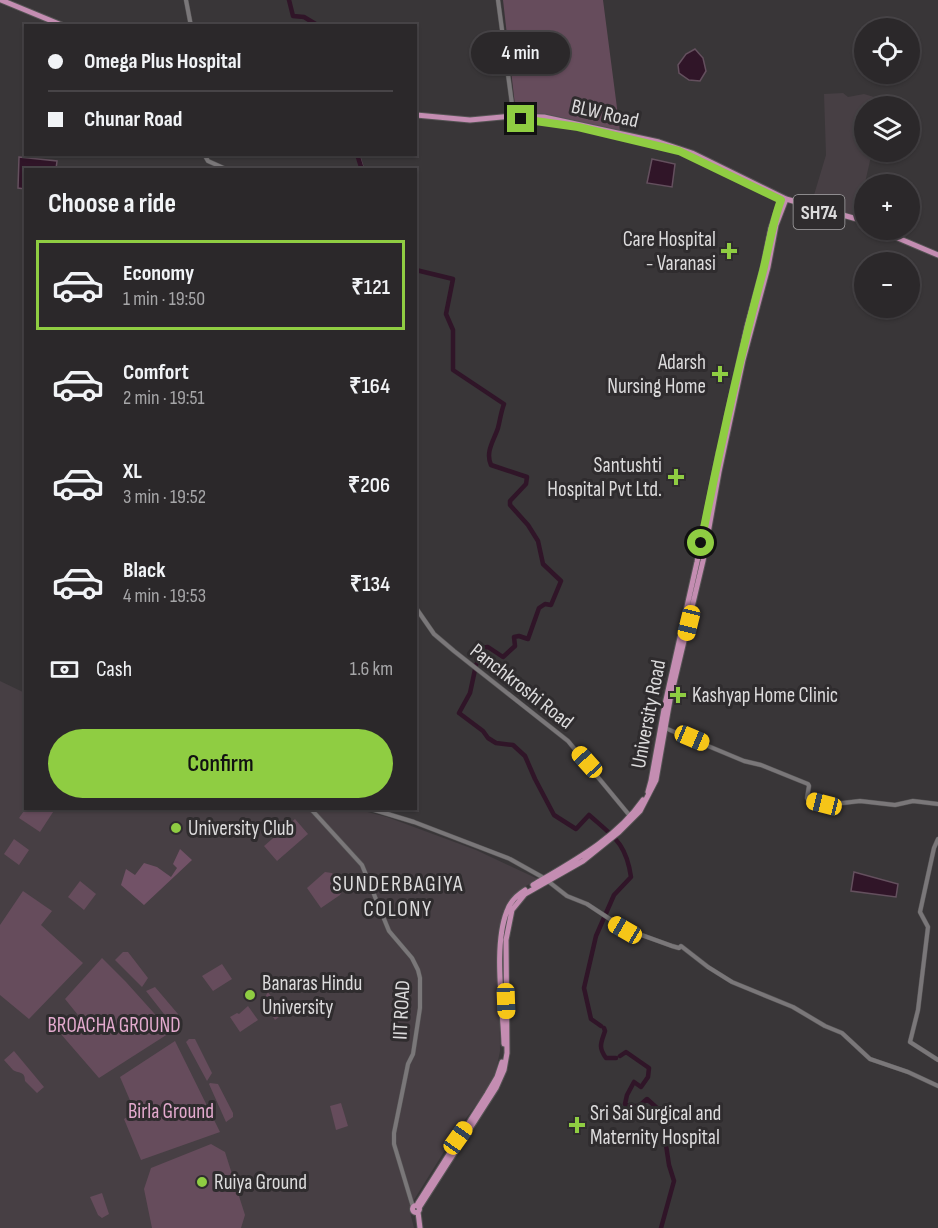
<!DOCTYPE html>
<meta charset="utf-8">
<style>
:root{--surface:#2b282a;--page:#373436;--text:#f1f3f6;--muted:#a6a6a8;--line:#474447;--accent:#8fcd42}
body{margin:0;font-family:"Sofia Sans Condensed",sans-serif;background:var(--page);color:var(--text);height:100vh;display:flex;flex-direction:column;font-size:22px;white-space:nowrap}
*{box-sizing:border-box;margin:0}
p{font-size:20px;color:var(--muted)}
.icon{flex:none;width:33px;height:33px;fill:none;stroke:currentColor;stroke-width:2;stroke-linecap:round;stroke-linejoin:round}
.map{position:relative;flex:1;overflow:hidden}
.drawer{position:absolute;left:24px;top:168px;width:393px;height:642px;display:flex;flex-direction:column;background:var(--surface);border-radius:0px;box-shadow:0 2px 4px #0004,0 0 0 2px var(--line)}
.drawer>*{flex:none}
.hud{position:absolute;left:24px;top:24px;width:393px;height:132px;border-radius:0px;box-shadow:0 2px 4px #0004,0 0 0 2px var(--line);display:grid;align-content:center;height:132px;padding:0 24px;background:var(--surface)}
.fabs{position:absolute;left:854px;top:18px;display:grid;gap:12px}
.fabs a{display:grid;place-items:center;width:66px;height:66px;border-radius:50%;background:var(--surface);box-shadow:0 2px 4px #0004,0 0 0 2px var(--line);font-size:30px}
.end{position:absolute;width:27px;height:27px;margin:-14px;border:8px solid #8fcd42;background:#111;box-shadow:0 0 0 3px #111}
.from{border-radius:50%}
.bubble{position:absolute;height:42px;border-radius:21px;background:var(--surface);box-shadow:0 2px 4px #0004,0 0 0 2px var(--line);font-size:20px;font-weight:600;line-height:42px;text-align:center}
.car{position:absolute;width:18px;height:36px;margin:-18px -9px;border-radius:8px;box-shadow:0 0 4px 2px #0007;background:linear-gradient(#f5c518 24%,#345 0 40%,#f5c518 0 76%,#345 0 86%,#f5c518 0)}
.hud b{display:flex;align-items:center;gap:21px;height:57px;font-size:22px}
.hud b+b{border-top:2px solid var(--line)}
.hud i{width:15px;height:15px;background:var(--text)}
ul{padding:0;list-style:none}
li{display:flex;align-items:center;gap:18px;height:90px;margin:0 12px 9px;padding:0 12px;border:3px solid transparent;border-radius:0px}
li div{flex:1}
li b{display:block;font-size:22px}
li em{font-style:normal;font-weight:600}
li.current{border-color:var(--accent)}
li>.icon{width:54px;height:54px;stroke-width:1.5}
h2{padding:0 24px;font-size:27px;line-height:72px}
.pay{display:flex;align-items:center;gap:15px;height:66px;padding:0 24px;font-size:22px}
.pay p{margin-inline-start:auto}
.action{display:flex;gap:12px;margin-top:auto;padding:12px 24px}
.action a{flex:1;height:69px;border-radius:36px;background:var(--accent);color:#111;font-size:24px;font-weight:600;line-height:69px;text-align:center}
.map>svg:first-child{display:block}
.built{fill:#473f44}
.green{fill:#664c5c}
.forest{fill:#725267}
.water{fill:#301528;stroke:#64505e;stroke-width:1.5}
.lines{fill:none;stroke-linecap:round;stroke-linejoin:round}
.stream{stroke:#64505e;stroke-width:1.5}
.river{stroke:#301528;stroke-width:4.5}
.tertiary-casing{stroke:#555354;stroke-width:5}
.primary-casing{stroke:#555354;stroke-width:7}
.tertiary{stroke:#7a7779;stroke-width:4}
.primary{stroke:#c48db2;stroke-width:5}
.route{stroke:#8fcd42;stroke-width:8}
.poi-dot{fill:#8fcd42;stroke:#2f2c2e;stroke-width:2}
.labels{text-anchor:middle;stroke-width:6;stroke-linejoin:round;paint-order:stroke}
.shield{fill:#2f2c2e;stroke:#a8a6a8;stroke-width:1.5}
.shield-label{font-size:20px;font-weight:bold;fill:#dcdbdc}
.street-label{font-size:21px;fill:#dcdbdc;stroke:#2f2c2e}
.poi-label{font-size:21px;fill:#dcdbdc;stroke:#2f2c2e;text-anchor:start}
.park-label{font-size:21px;fill:#e3aace;stroke:#2f2c2e}
.neighbourhood-label{font-size:22px;letter-spacing:1.5px;fill:#dcdbdc;stroke:#2f2c2e}
</style>
<div class="map">
<svg width="938" height="1228" viewBox="0 0 938 1228">
<rect width="100%" height="100%" fill="#393638"/>
<path class="built" d="M843 93 848 97 864 94 884 100 883 106H864V152H872L857 218 811 205 826 155 824 94Z
M0 681 25 693 26 808 356 809 387 817 476 850 538 879 519 890 510 900 501 923 499 947 500 1051 494 1081 458 1129 409 1208 414 1228H0Z"/>
<path class="green" d="M503 0H603L620 131 553 118 516 114Z
M26 808H55V809L40 832 19 818Z
M295 819 308 834 277 861 264 846Z
M14 839 29 850 19 865 4 854Z
M325 872 332 873 343 888 340 895 321 908 307 888Z
M80 881 96 894 84 910 68 897Z
M23 891 52 911 41 925 83 963 29 1019 0 995V925Z
M123 952H128L148 978 142 987 115 960Z
M102 958 126 982 171 1032 99 1078 60 1033 78 1015 65 999Z
M222 964 232 979 213 991 202 976Z
M155 987 178 1014 177 1019 171 1023 146 991Z
M268 992 283 1014 275 1020 260 998 265 997Z
M248 1006 258 1020 240 1032 230 1017 237 1013 239 1014Z
M189 1039H195L212 1073 207 1081 186 1042Z
M175 1041 220 1132 141 1160 124 1119 135 1112 120 1077Z
M14 1051 44 1087 37 1093 25 1081C25 1071 20 1074 13 1070 10 1067 7 1063 4 1060Z
M210 1083 218 1084 233 1113V1117L226 1122 209 1084Z
M341 1103 348 1126 336 1130 330 1106Z
M211 1144 225 1152 245 1215 241 1228H152L144 1189 151 1168Z
M102 1193 109 1214 102 1218 98 1215 90 1197Z"/>
<path class="forest" d="M180 849 192 860 144 905 121 885 126 869 135 875 144 863 157 867 171 877 177 868 173 864Z"/>
<path class="water" d="M695 49 703 58 706 71 700 81 689 80 679 73 678 65 686 54Z
M19 157 57 161 56 169 26 170 25 189 18 188Z
M652 159 675 164 672 187 647 183Z
M854 872 898 884 896 897 851 891Z"/>
<g class="lines">
<path class="stream" d="M359 154 364 170"/>
<path class="river" d="M289 0 293 16 304 17 319 26
M357 154 362 170
M416 270 453 279 446 314 453 330V370L504 404C501 412 500 420 498 428 494 440 485 452 491 465L527 477 526 484 510 501V505L528 525 538 541 543 564 561 581 551 605 545 604 539 608 528 639 519 636 514 637 515 646 503 657 488 647 477 648 481 656 476 665 470 693 459 713 483 731 488 738 496 743 513 745 525 756 535 779 554 815 576 829 589 815C614 837 626 843 631 877L614 895 596 936 584 988 591 1019 601 1026
M604 1028 605 1031C601 1043 598 1047 606 1058H616
M620 1056 626 1052 649 1068 648 1077 641 1087 634 1082 627 1095 625 1104 631 1106H639L647 1099 657 1108 663 1125 669 1165 674 1181 661 1228"/>
<g class="tertiary-casing">
<path id="tertiary" d="M186 0 191 26
M498 0 514 119
M204 154 208 161 228 170
M416 608 434 634 454 651 568 741 630 816
M665 728 744 761 761 765 808 784 809 786 807 798 809 801 826 805 860 801 895 805 913 801 938 804
M310 808 362 865 389 931 412 958 418 970 420 978V1008L413 1054 408 1064 394 1133V1144L413 1207
M368 808 414 822 510 859 544 878 567 896 587 904 625 929 672 946 679 948 681 946 708 967 732 982 793 1007 825 1026 842 1033 870 1059 908 1072 938 1086
M938 839 934 848 920 912 928 927 918 1010 910 1042 938 1060"/>
</g>
<g class="primary-casing">
<path id="primary" d="M1 0 64 26
M416 115 470 120 513 116 544 117 659 142 692 153 786 199 864 221
M524 119 565 125
M879 230 938 255
M727 417 747 327 763 268 771 228 782 197
M648 792 651 781 665 704 697 562 719 452
M533 885C572 862 616 839 643 800
M504 1044C503 1006 493 946 507 911 510 902 517 895 525 890
M418 1203 487 1094 497 1077 502 1062
M412.5 1209a3.5 3.5 0 1 1 7 0a3.5 3.5 0 1 1-7 0Z
M419 1208 496 1088 504 1070 507 1053 506 940 512 910 525 894 583 861 619 832 640 811 656 780 670 700 703 561 719 472 743 360 768 267 776 225 786 199
M418 1212 420 1228"/>
</g>
<use href="#tertiary" class="tertiary"/>
<use href="#primary" class="primary"/>
</g>
<g class="lines">
<path class="route" d="M521 119 578 127 679 151 781 200C772 224 769 247 763 271 739 361 719 452 701 543"/>
</g>
<g class="poi-dot">
<path d="M726 242h6v6h6v6h-6v6h-6v-6h-6v-6h6z"/>
<path d="M717 365h6v6h6v6h-6v6h-6v-6h-6v-6h6z"/>
<path d="M673 468h6v6h6v6h-6v6h-6v-6h-6v-6h6z"/>
<path d="M675 686h6v6h6v6h-6v6h-6v-6h-6v-6h6z"/>
<circle cx="176" cy="828" r="6"/>
<circle cx="250" cy="995" r="6"/>
<path d="M574 1116h6v6h6v6h-6v6h-6v-6h-6v-6h6z"/>
<circle cx="202" cy="1182" r="6"/>
</g>
<g class="labels">
<rect class="shield" x="793.5" y="195" width="51" height="34" rx="4.5"/>
<g class="shield-label">
<text x="819" y="219">SH74</text>
</g>
<g class="street-label">
<text transform="translate(605 113) rotate(13)" y="7">BLW Road</text>
<text transform="translate(522 686) rotate(38)" y="7">Panchkroshi Road</text>
<text transform="translate(648 714) rotate(-79)" y="7">University Road</text>
<text transform="translate(401 1010) rotate(-87)" y="7">IIT ROAD</text>
</g>
<g class="poi-label">
<text x="716" y="246" text-anchor="end">Care Hospital<tspan x="716" dy="24">- Varanasi</tspan></text>
<text x="706" y="369" text-anchor="end">Adarsh<tspan x="706" dy="24">Nursing Home</tspan></text>
<text x="662" y="472" text-anchor="end">Santushti<tspan x="662" dy="24">Hospital Pvt Ltd.</tspan></text>
<text x="692" y="702">Kashyap Home Clinic</text>
<text x="188" y="835">University Club</text>
<text x="262" y="990">Banaras Hindu<tspan x="262" dy="24">University</tspan></text>
<text x="590" y="1120">Sri Sai Surgical and<tspan x="590" dy="24">Maternity Hospital</tspan></text>
<text x="214" y="1189">Ruiya Ground</text>
</g>
<g class="park-label">
<text x="114" y="1032">BROACHA GROUND</text>
<text x="171" y="1118">Birla Ground</text>
</g>
<g class="neighbourhood-label">
<text x="398" y="891">SUNDERBAGIYA<tspan x="398" dy="25">COLONY</tspan></text>
</g>
</g>
</svg>
<div class="fabs">
<a><svg class="icon" aria-label="locate" viewBox="0 0 24 24"><circle cx="12" cy="12" r="6"/><path d="M12 2v4M12 18v4M2 12h4M18 12h4"/></svg></a>
<a><svg class="icon" aria-label="layers" viewBox="0 0 24 24"><path d="M12 4l9 5-9 5-9-5zM3 14l9 5 9-5"/></svg></a>
<a>+</a>
<a>−</a>
</div>
<i class="end from" style="left:701px;top:543px"></i>
<i class="end" style="left:521px;top:119px"></i>
<div class="bubble" style="left:471px;top:32px;width:99px">4 min</div>
<i class="car" style="left:689px;top:623px;rotate:194deg"></i>
<i class="car" style="left:692px;top:738px;rotate:113deg"></i>
<i class="car" style="left:587px;top:762px;rotate:318deg"></i>
<i class="car" style="left:824px;top:804px;rotate:284deg"></i>
<i class="car" style="left:625px;top:930px;rotate:300deg"></i>
<i class="car" style="left:506px;top:1001px;rotate:178deg"></i>
<i class="car" style="left:458px;top:1138px;rotate:35deg"></i>
<div class="hud">
<b><i class="from"></i>Omega Plus Hospital</b>
<b><i></i>Chunar Road</b>
</div>
<section class="drawer">
<h2>Choose a ride</h2>
<ul>
<li class="current"><svg class="icon" aria-label="car" viewBox="0 0 24 24"><path d="M5 17H2v-5l4-1 3-4h7l3 4 3 1v5h-3M9 17h6M6 11h13"/><circle cx="7" cy="17" r="2"/><circle cx="17" cy="17" r="2"/></svg><div><b>Economy</b><p>1 min · 19:50</p></div><em>₹121</em></li>
<li><svg class="icon" aria-label="car" viewBox="0 0 24 24"><path d="M5 17H2v-5l4-1 3-4h7l3 4 3 1v5h-3M9 17h6M6 11h13"/><circle cx="7" cy="17" r="2"/><circle cx="17" cy="17" r="2"/></svg><div><b>Comfort</b><p>2 min · 19:51</p></div><em>₹164</em></li>
<li><svg class="icon" aria-label="car" viewBox="0 0 24 24"><path d="M5 17H2v-5l4-1 3-4h7l3 4 3 1v5h-3M9 17h6M6 11h13"/><circle cx="7" cy="17" r="2"/><circle cx="17" cy="17" r="2"/></svg><div><b>XL</b><p>3 min · 19:52</p></div><em>₹206</em></li>
<li><svg class="icon" aria-label="car" viewBox="0 0 24 24"><path d="M5 17H2v-5l4-1 3-4h7l3 4 3 1v5h-3M9 17h6M6 11h13"/><circle cx="7" cy="17" r="2"/><circle cx="17" cy="17" r="2"/></svg><div><b>Black</b><p>4 min · 19:53</p></div><em>₹134</em></li>
</ul>
<div class="pay"><svg class="icon" aria-label="cash" viewBox="0 0 24 24"><path d="M3 7h18v10H3z"/><circle cx="12" cy="12" r="2"/></svg>Cash<p>1.6 km</p></div>
<div class="action"><a>Confirm</a></div>
</section>
</div>
